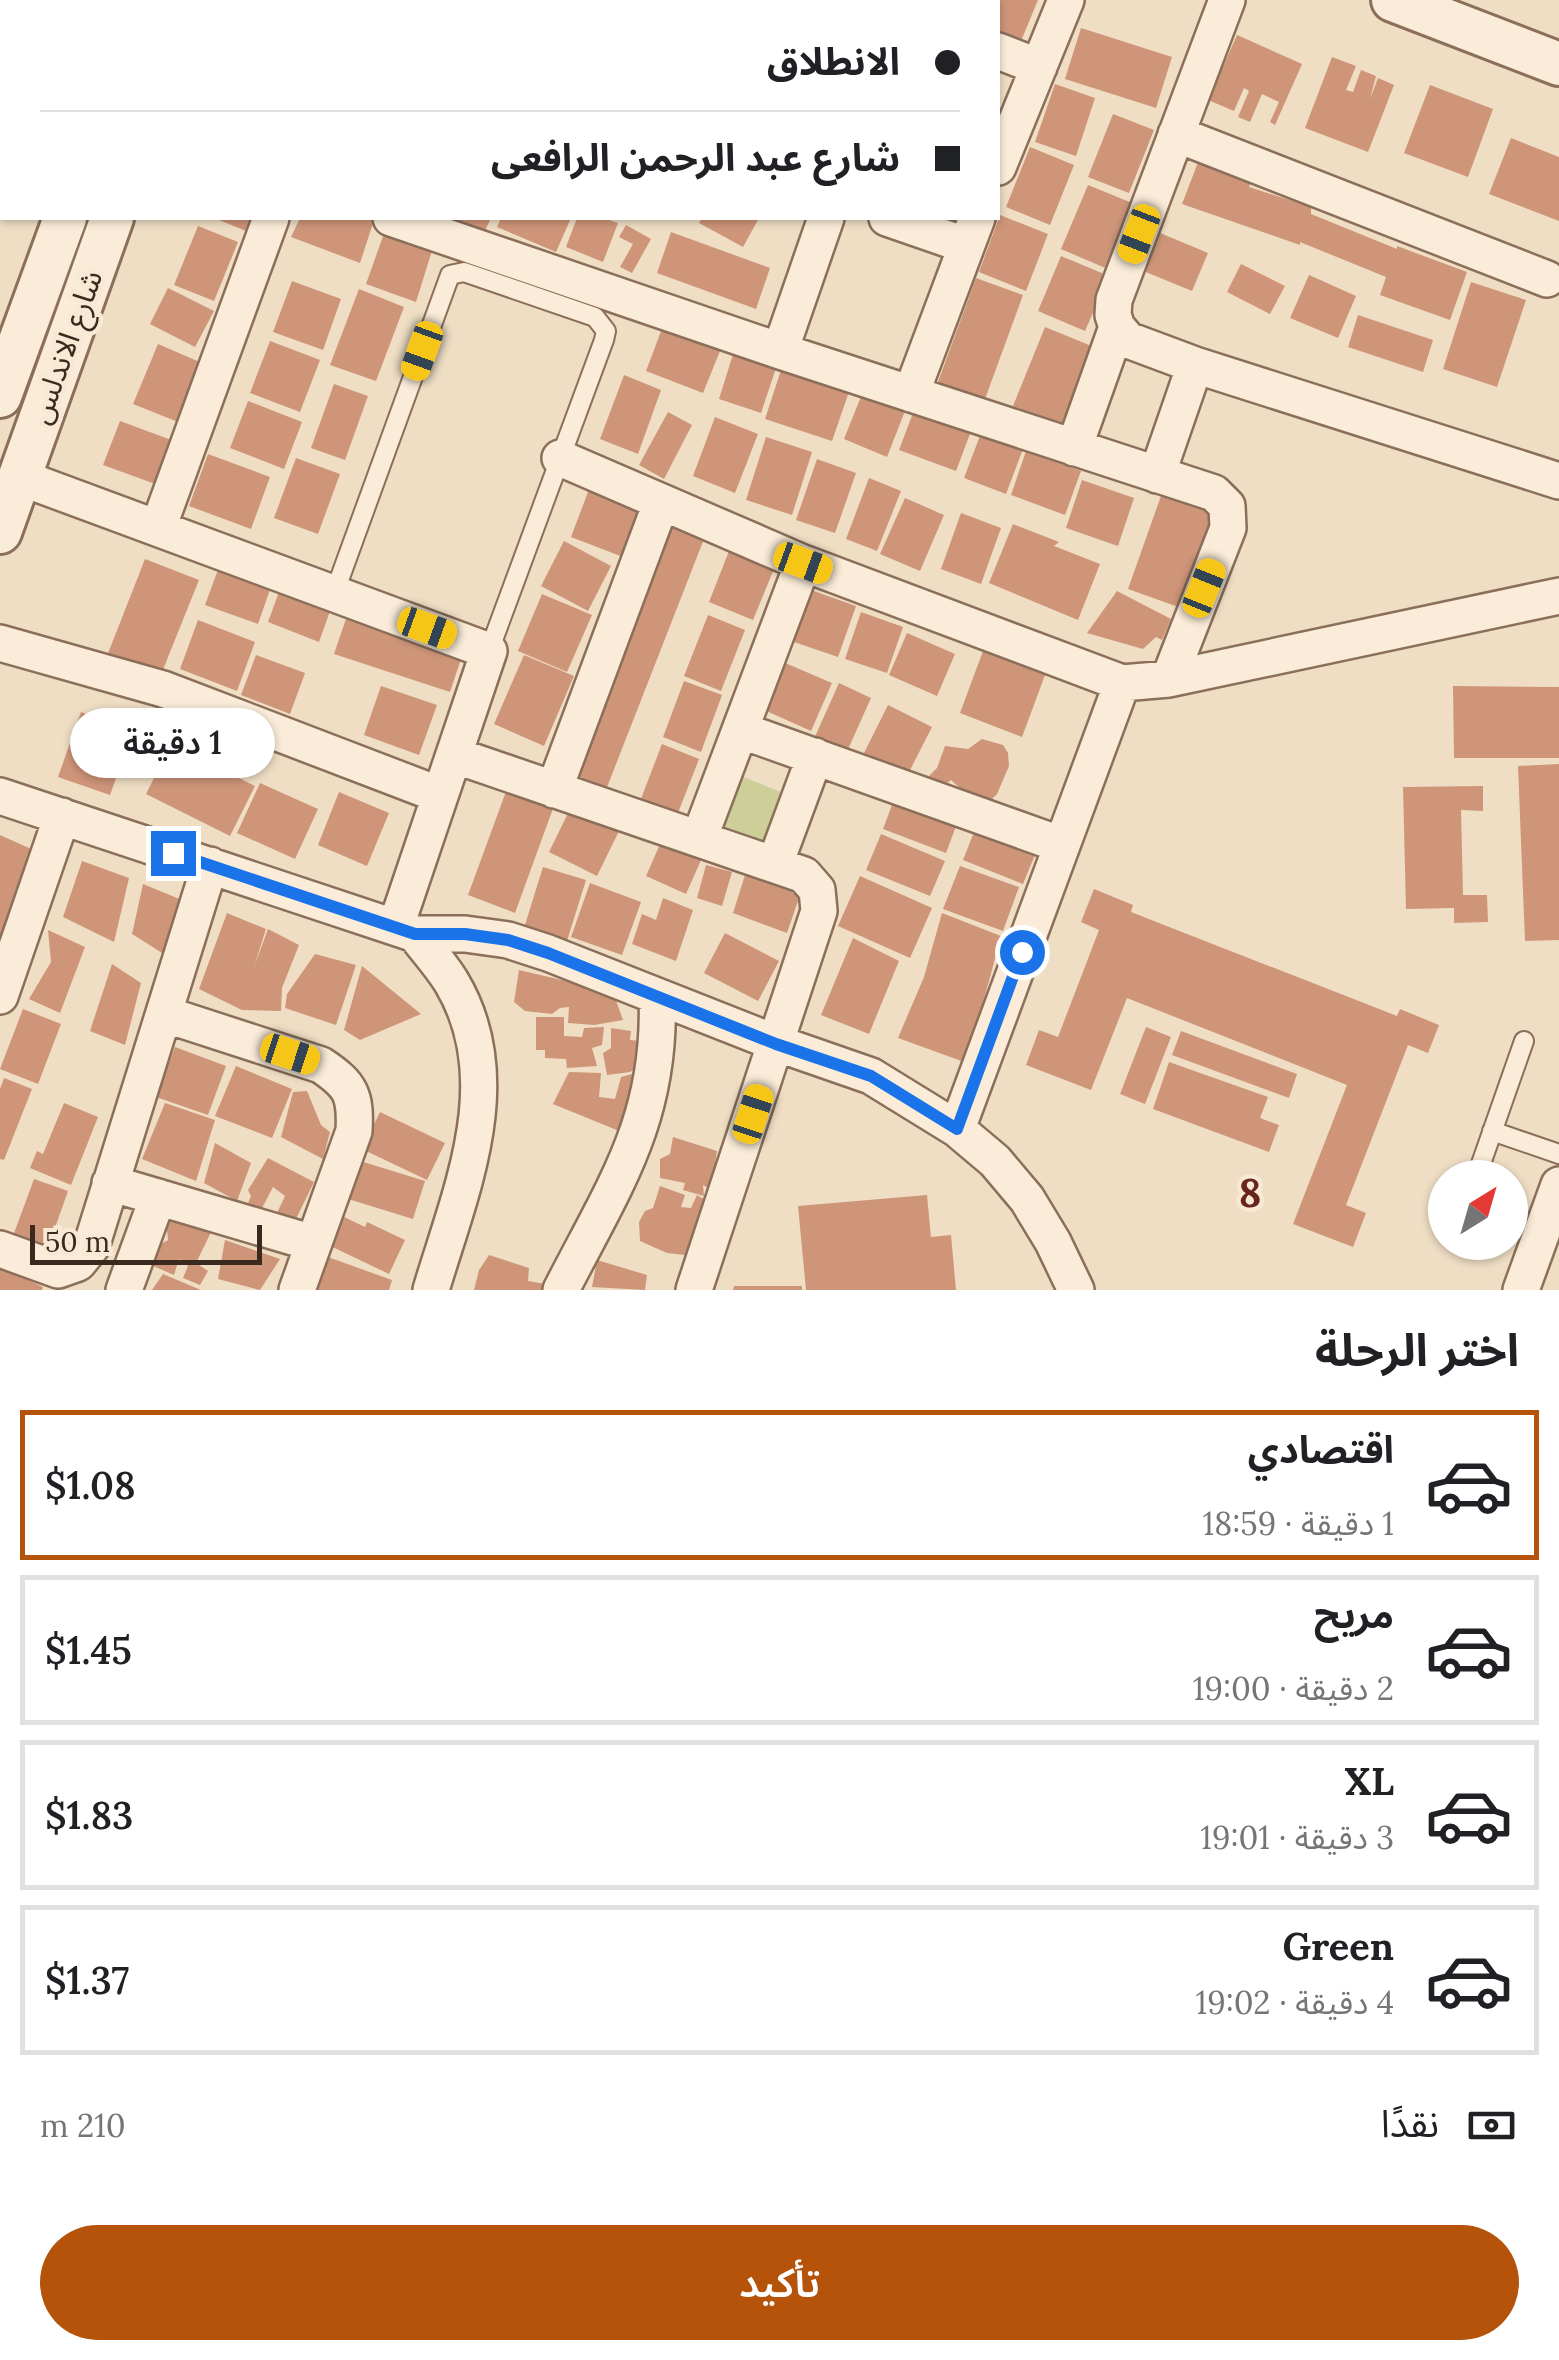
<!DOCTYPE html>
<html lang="ar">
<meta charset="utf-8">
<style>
:root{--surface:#fff;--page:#f2f2f2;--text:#202124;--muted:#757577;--line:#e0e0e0;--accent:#b45309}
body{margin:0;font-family:Lora,"Noto Sans Arabic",serif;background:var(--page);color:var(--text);direction:rtl;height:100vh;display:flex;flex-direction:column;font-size:38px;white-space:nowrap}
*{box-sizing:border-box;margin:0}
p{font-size:32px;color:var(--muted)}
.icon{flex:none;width:55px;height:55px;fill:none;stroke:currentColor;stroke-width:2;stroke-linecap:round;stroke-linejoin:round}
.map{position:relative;height:1290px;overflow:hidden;direction:ltr}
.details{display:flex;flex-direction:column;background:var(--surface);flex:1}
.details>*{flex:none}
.banner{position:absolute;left:0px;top:0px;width:1000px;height:220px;box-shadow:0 2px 8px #0004;direction:rtl;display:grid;align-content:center;height:220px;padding:0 40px;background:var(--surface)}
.needle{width:65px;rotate:37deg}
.tools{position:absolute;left:1428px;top:1160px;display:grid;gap:20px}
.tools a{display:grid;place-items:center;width:100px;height:100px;border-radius:50%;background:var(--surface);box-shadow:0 2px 8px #0004;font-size:50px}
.scale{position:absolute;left:30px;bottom:25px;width:232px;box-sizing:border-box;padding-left:10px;border:5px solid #3a291e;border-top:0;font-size:28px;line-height:35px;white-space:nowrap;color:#3a291e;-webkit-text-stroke:8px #f7e9d4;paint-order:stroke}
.end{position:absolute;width:45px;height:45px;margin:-22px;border:12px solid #1a73e8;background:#fff;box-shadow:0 0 0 5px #fff}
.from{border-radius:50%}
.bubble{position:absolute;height:70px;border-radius:35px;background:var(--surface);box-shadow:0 2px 8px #0004;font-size:32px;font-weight:600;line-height:70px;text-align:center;direction:rtl}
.car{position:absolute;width:30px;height:60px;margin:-30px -15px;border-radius:12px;box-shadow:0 0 8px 2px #0007;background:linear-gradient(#f5c518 24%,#345 0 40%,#f5c518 0 76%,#345 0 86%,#f5c518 0)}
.banner b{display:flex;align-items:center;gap:35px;height:95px;font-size:38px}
.banner b+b{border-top:2px solid var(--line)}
.banner i{width:25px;height:25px;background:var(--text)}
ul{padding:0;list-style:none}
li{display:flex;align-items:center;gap:30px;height:150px;margin:0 20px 15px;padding:0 20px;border:5px solid var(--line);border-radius:0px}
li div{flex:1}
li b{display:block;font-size:38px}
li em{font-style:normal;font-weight:600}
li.on{border-color:var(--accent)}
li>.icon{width:90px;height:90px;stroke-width:1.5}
h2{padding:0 40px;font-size:45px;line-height:120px}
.pay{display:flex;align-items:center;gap:25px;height:110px;padding:0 40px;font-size:38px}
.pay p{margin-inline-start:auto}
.button{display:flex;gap:20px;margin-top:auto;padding:20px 40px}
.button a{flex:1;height:115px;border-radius:60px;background:var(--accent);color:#fff;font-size:40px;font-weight:600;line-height:115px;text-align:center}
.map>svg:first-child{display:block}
.green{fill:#cdce98}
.building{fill:#ce9579}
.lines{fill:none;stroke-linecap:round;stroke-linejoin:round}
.service-casing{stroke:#8b6f5a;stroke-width:22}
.minor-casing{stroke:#8b6f5a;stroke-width:40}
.tertiary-casing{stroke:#8b6f5a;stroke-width:48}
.service{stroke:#faecd8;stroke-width:18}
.minor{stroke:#faecd8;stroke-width:35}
.tertiary{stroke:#faecd8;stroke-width:42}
.route{stroke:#1a73e8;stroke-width:12}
.labels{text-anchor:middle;stroke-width:9;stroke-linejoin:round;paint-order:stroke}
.street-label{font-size:30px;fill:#3a291e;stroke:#f7e9d4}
.district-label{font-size:40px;font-weight:bold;fill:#68251d;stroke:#f7e9d4}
</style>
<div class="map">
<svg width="1559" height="1290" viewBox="0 0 1559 1290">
<rect width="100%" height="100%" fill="#efdec4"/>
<path class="green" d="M736 774 791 796 772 845 717 823Z"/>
<path class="building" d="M998 0H1038L1021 41 998 32Z
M1081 28 1172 57 1156 108 1065 79Z
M1237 35 1302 64 1275 125 1270 122 1279 102 1262 94 1250 122 1238 117 1249 91 1244 88 1234 111 1208 100Z
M1332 57 1356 66 1346 90 1353 92 1361 70 1376 76 1370 99 1378 78 1394 85 1368 152 1305 128Z
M1055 84 1095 98 1076 156 1035 142Z
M1430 85 1493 109 1468 177 1404 153Z
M1113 114 1154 130 1129 193 1088 177Z
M1511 138 1559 157V221L1489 194Z
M1030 147 1074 165 1050 225 1006 207Z
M1202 152 1255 172 1249 187 1311 207V214L1397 249V246L1467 272 1450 320 1380 295 1386 277 1300 242V245L1182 204Z
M1088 185 1137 205 1110 270 1061 249Z
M1000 215 1048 234 1026 291 979 272Z
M214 218H258L251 233Z
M300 218H366L374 220 360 263 291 237Z
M441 218H491L482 237Z
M501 218H571L556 252 497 227Z
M577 218H603L618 223 603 262 566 247Z
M702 218H759L743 247 699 223Z
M387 225 435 241 416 302 366 284Z
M626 225 651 239 632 273 620 267 633 244 619 237Z
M198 226 238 242 214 301 174 285Z
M1153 230 1208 253 1192 291 1136 268Z
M671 232 770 268 756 309 657 273Z
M1061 256 1109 276 1085 331 1038 311Z
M1241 264 1285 286 1270 314 1227 292Z
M1309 275 1356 296 1338 338 1290 318Z
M976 278 1023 295 985 399 938 382Z
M292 281 341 299 323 350 273 332Z
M1471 282 1526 300 1497 387 1443 369Z
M168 288 214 311 195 347 150 324Z
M359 289 404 307 376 381 330 365Z
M1358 315 1433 340 1423 372 1348 347Z
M666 318 724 341 703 393 646 371Z
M1045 327 1099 349 1068 428 1013 406Z
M270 341 320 360 300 412 250 393Z
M158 344 202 363 178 422 133 404Z
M734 351 777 365 761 413 719 399Z
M783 364 851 386 832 441 765 419Z
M624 375 661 390 638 454 600 439Z
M334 384 368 396 345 460 311 448Z
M862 394 905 411 887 457 844 439Z
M248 401 302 422 284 469 230 448Z
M916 405 973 426 956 471 899 450Z
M668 412 692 425 664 479 639 465Z
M715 417 758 434 735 493 693 476Z
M120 421 174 441 158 485 103 465Z
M981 433 1023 449 1006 494 964 478Z
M766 437 812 452 792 515 746 500Z
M1026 451 1081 471 1065 515 1011 495Z
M208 454 270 477 251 529 189 506Z
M296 458 340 474 318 534 274 518Z
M817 459 856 473 835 533 796 520Z
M869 478 901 491 877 551 846 539Z
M1082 480 1134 498 1118 546 1066 528Z
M591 484 643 504 623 557 571 537Z
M1162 493 1217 514 1181 608 1128 589Z
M905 498 944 515 920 571 880 554Z
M961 513 1001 528 981 584 941 569Z
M1013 524 1059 542 1054 546 1100 564 1078 620 989 583Z
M666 525 704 539 602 800 565 784Z
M564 541 611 566 588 611 541 586Z
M731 546 776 564 753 620 709 602Z
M145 559 199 580 158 682 105 661Z
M222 559 274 578 258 624 205 605Z
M283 581 334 600 319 642 268 622Z
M808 589 856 606 838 657 791 641Z
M1117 591 1171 619 1162 640 1156 637 1143 649 1087 633Z
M542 594 592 615 567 672 518 651Z
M349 610 465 647 450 692 334 654Z
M861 612 903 627 887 673 845 659Z
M708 615 745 630 721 691 684 676Z
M198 620 255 642 237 691 180 669Z
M907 633 955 654 937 696 889 675Z
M983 651 1045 675 1022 737 960 713Z
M256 655 305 673 290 714 241 695Z
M524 655 574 676 544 746 494 724Z
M783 662 832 683 811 731 762 709Z
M684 681 722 695 701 752 663 737Z
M839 683 871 698 845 756 813 741Z
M381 686 437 705 419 755 364 735Z
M1453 686 1559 687V758H1454Z
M888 705 932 727 907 776 864 753Z
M81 712 133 732 110 795 58 777Z
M154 736 255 786 230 836 146 794 155 776 138 767Z
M982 739 1003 745 1008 753 1009 766 997 794 986 805 973 800 951 780 935 793 919 786 937 768 945 746 968 749Z
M662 744 699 759 676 818 639 804Z
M1559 764V940L1525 941 1518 766Z
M260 783 318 809 295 859 237 833Z
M508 786 555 803 515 913 468 895Z
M1483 786V811L1461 810 1463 895H1487L1488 922 1454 923V908L1406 909 1403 787Z
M339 792 389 813 367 866 318 845Z
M895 797 958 821 946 853 883 829Z
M573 803 621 827 597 876 549 852Z
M978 822 1039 845 1023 884 963 860Z
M881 834 945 861 930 896 866 870Z
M0 835 38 852 0 935Z
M661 842 701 860 686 894 646 876Z
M82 861 129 878 114 942 63 917Z
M706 865 732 872 722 906 697 898Z
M960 866 1019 887 1003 931 943 909Z
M543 867 586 880 567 941 524 928Z
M745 875 800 895 787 933 733 913Z
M860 876 932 908 910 958 838 926Z
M590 883 641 902 622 955 571 937Z
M143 884 189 903 170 958 132 934Z
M1094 889 1133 905 1131 912 1397 1016 1400 1009 1439 1025 1428 1053 1408 1045 1346 1205 1366 1213 1353 1247 1293 1224 1347 1085 1127 998 1091 1090 1026 1065 1039 1030 1058 1037 1099 930 1081 922Z
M663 898 693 910 676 961 632 944 642 914 656 920Z
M227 913 266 929 254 967 268 929 299 945 282 988 281 1011 242 1010 199 989Z
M942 913 1001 936 967 1063 898 1038 924 977Z
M48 930 85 947 60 1013 29 999 51 962Z
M725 933 779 961 758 1001 704 973Z
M853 938 899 961 869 1034 821 1015Z
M315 954 356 965 336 1025 285 1008 287 994Z
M112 964 141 983 125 1045 90 1031Z
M362 966 421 1014 360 1040 344 1030Z
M519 970 613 992 623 1020 594 1025 568 1023 569 1007 560 1008 552 1014 525 1011 514 1002Z
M23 1009 61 1024 38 1084 0 1069Z
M536 1017H564V1036L582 1037 584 1028 604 1027 602 1045 592 1048 597 1066 567 1068 566 1059 545 1058V1050H536Z
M1146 1027 1171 1037 1145 1104 1120 1094Z
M611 1028 631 1031 630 1040 640 1041 639 1066 630 1072 607 1075 603 1053 611 1048Z
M1181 1031 1297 1074 1289 1098 1172 1055Z
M175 1047 226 1066 208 1115 156 1097Z
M1169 1062 1268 1097 1260 1118 1279 1125 1269 1152 1153 1109Z
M236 1066 292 1089 272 1138 215 1116Z
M569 1072 601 1073 599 1097 615 1099 621 1077 639 1072 624 1133 553 1104Z
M4 1078 32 1089 4 1160 0 1159V1089Z
M307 1091 321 1125 330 1132 323 1159 281 1137 293 1092Z
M64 1103 98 1117 71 1185 30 1168 37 1151 43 1154Z
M165 1103 215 1120 196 1181 142 1159Z
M380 1112 445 1143 427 1180 362 1149Z
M673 1137 717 1151 711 1190 703 1185 704 1196 683 1190 685 1183 660 1178V1159L670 1154Z
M215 1143 251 1163 237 1201 204 1183Z
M268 1158 314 1182 294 1223 276 1215 285 1196 273 1187 261 1210 248 1203 251 1196 248 1190Z
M357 1160 425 1181 413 1219 345 1198Z
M34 1179 68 1191 45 1256 10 1244Z
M660 1186 685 1195 681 1207 691 1208 697 1195 710 1203 694 1256 667 1253 640 1241 639 1222 645 1211 653 1208Z
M927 1195 931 1237 951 1235 956 1290H806L798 1206Z
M175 1209 215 1224 196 1263 208 1271 200 1285 183 1278 188 1266 179 1259 174 1275 151 1265 159 1245 168 1240 166 1221Z
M336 1213 365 1227 367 1222 405 1240 389 1274 322 1242Z
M225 1240 280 1259 260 1290 218 1279Z
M489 1255 529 1268 528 1281 545 1284 544 1290H474L479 1270Z
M325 1256 392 1280 389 1290H312Z
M597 1260 647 1275 645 1290 592 1287Z
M0 1267 43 1287 42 1290H0Z
M163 1274 201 1290H152Z
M734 1286H802V1290H733Z"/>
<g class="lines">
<g class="service-casing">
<path id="service" d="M334 594 450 275 464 272 595 317 606 331 604 340 489 651
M1492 1131 1559 1154
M1476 1178 1524 1041"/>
</g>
<g class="minor-casing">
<path id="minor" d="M269 0 276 2
M866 0 872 2
M1227 0 1114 300 1113 315 1117 327 1128 340 1195 365 1559 481
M350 2 351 0
M561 2 562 0
M603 2 604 0
M998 51 1039 67
M1176 134 1547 279
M998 167 1066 0
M0 190 2 191
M391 218 780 351 1214 493 1227 506 1228 528 1169 679
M887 218 965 245
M780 351 826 218
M911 394 977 218
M1074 448 1117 327
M560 458 803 563 1122 683 1169 679 1559 596
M1157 475 1195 365
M19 477 489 651 396 926
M158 528 271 218
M0 643 163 689 440 795
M740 730 1062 845
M454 755 804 875 817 890 819 911 694 1290
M554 790 661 503
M0 796 415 934C427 950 442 966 452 983 510 1081 460 1192 431 1290
M699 839 803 563
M775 864 815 756
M415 934H465L508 940 548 953 776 1043 871 1076 957 1129 995 1161 1027 1199 1053 1242 1076 1290
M0 996 62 816
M164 1014 321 1065C351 1085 356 1095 354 1131L297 1290
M957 1129 1122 683
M110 1183 313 1243
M0 1249 58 1270 78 1263 91 1247 210 865
M124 1290 158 1197
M561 1290C614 1186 662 1119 657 996
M1521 1290 1559 1185"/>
</g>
<g class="tertiary-casing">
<path id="tertiary" d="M1393 0 1559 64
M142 2 143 0
M189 2 190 0
M0 396 65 218
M0 532 112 218"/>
</g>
<use href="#service" class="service"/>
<use href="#minor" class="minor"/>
<use href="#tertiary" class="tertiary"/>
</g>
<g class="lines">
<path class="route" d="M173 853 415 934H465L508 940 548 953 776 1044 871 1076 957 1129 1022 952"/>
</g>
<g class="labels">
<g class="street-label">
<text transform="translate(66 347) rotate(-70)" y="10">شارع الاندلس</text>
</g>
<g class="district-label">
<text x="1250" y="1207">8</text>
</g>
</g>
</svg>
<div class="tools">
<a><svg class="needle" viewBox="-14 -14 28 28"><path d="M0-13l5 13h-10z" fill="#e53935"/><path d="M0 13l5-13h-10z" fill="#757577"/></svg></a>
</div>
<div class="scale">50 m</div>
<i class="end from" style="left:1022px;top:952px"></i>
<i class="end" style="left:173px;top:853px"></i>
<div class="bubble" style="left:70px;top:708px;width:205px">1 دقيقة</div>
<i class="car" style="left:1139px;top:234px;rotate:201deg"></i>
<i class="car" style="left:422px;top:351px;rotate:200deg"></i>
<i class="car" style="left:803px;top:563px;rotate:110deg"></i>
<i class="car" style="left:1204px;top:588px;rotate:22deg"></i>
<i class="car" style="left:427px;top:628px;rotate:110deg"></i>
<i class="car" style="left:290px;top:1054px;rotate:108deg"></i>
<i class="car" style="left:753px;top:1114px;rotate:18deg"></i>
<div class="banner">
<b><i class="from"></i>الانطلاق</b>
<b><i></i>شارع عبد الرحمن الرافعى</b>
</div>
</div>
<section class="details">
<h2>اختر الرحلة</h2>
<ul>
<li class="on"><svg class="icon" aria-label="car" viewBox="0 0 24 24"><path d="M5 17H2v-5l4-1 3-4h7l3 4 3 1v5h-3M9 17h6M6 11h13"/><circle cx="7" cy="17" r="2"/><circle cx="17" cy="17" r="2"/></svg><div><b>اقتصادي</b><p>1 دقيقة · 18:59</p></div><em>$1.08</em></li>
<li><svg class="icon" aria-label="car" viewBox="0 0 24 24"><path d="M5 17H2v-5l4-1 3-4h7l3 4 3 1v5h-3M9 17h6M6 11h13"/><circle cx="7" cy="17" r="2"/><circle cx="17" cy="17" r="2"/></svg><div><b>مريح</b><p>2 دقيقة · 19:00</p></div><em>$1.45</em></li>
<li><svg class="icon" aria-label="car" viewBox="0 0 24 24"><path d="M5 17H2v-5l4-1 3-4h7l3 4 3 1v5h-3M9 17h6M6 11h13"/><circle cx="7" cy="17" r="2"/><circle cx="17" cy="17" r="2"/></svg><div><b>XL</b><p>3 دقيقة · 19:01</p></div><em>$1.83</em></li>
<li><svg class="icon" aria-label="car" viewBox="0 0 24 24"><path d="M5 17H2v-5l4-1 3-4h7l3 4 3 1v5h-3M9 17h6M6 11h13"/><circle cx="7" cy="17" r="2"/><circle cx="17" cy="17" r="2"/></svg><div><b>Green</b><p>4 دقيقة · 19:02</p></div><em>$1.37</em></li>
</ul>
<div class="pay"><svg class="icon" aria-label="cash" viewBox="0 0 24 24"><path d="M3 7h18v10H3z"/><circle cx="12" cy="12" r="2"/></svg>نقدًا<p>210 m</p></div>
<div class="button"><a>تأكيد</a></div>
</section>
